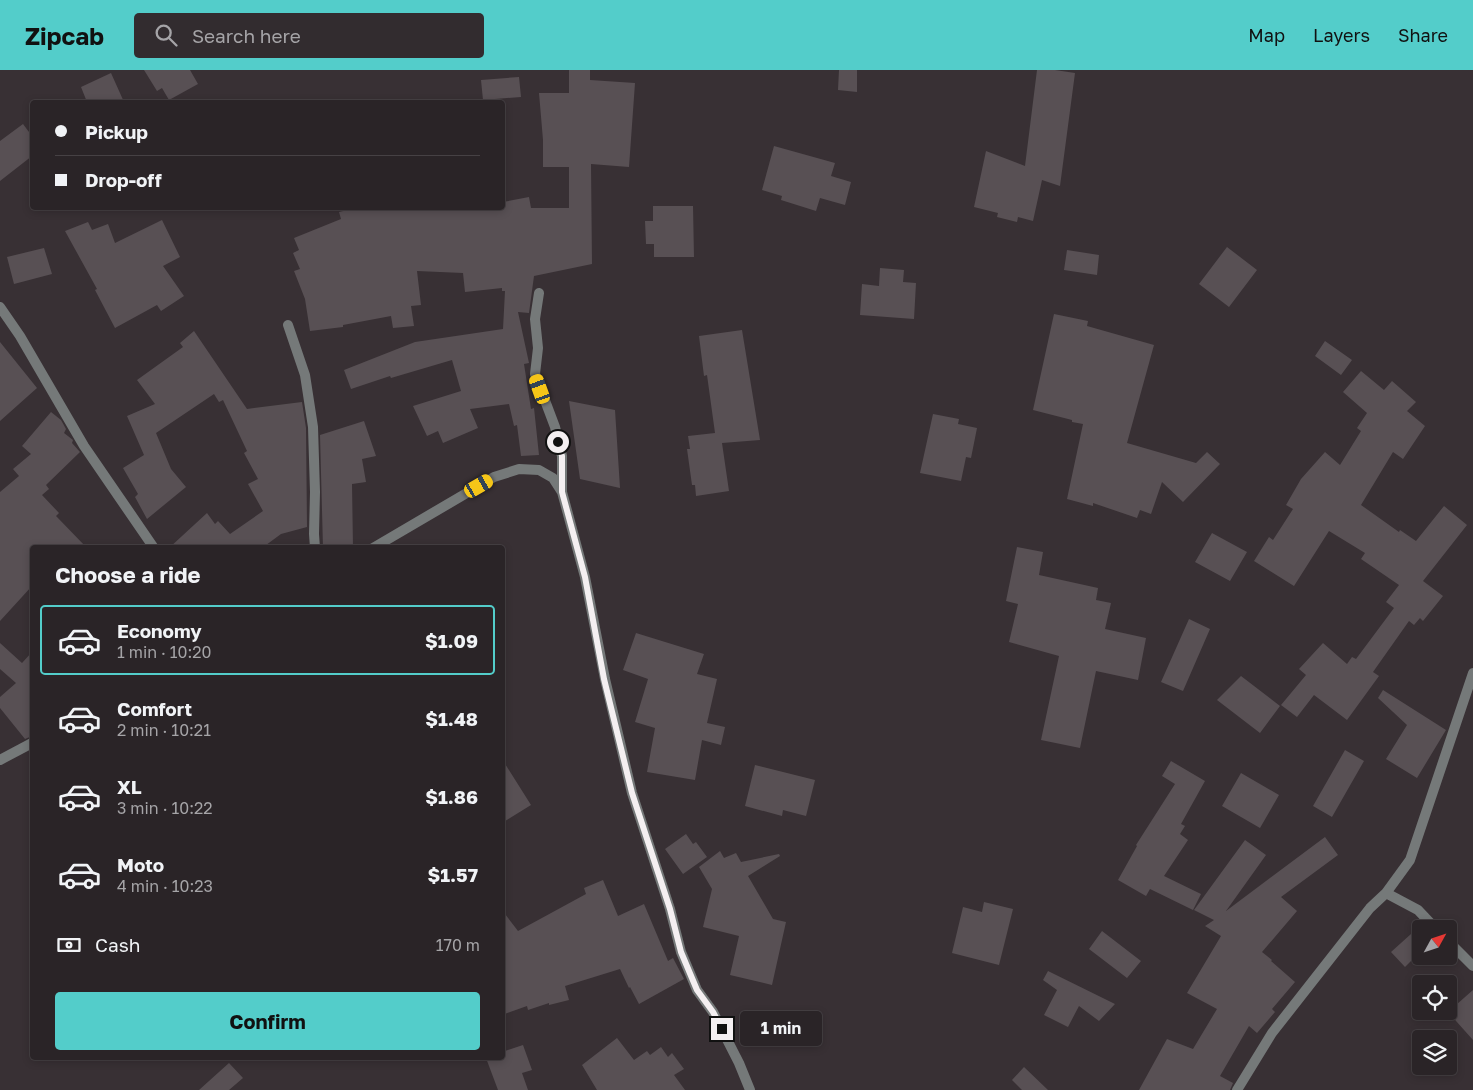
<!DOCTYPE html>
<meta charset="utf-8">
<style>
:root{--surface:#2a2427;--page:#322c2f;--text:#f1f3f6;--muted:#a5a4a7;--line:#464144;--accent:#53cdca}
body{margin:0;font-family:"Golos Text",sans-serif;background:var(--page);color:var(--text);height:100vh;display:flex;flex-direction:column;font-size:19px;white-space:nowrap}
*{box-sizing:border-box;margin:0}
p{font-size:16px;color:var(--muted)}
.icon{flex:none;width:28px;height:28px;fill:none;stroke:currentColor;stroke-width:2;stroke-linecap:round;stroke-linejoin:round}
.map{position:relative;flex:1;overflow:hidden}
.drawer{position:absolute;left:30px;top:475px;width:475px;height:515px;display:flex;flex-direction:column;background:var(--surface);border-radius:5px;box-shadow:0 2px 8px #0003,0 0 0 1px var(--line)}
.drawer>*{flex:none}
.hud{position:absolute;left:30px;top:30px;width:475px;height:110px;border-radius:5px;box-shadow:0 2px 8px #0003,0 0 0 1px var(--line);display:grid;align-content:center;height:110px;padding:0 25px;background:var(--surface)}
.needle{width:32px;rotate:50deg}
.buttons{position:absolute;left:1412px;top:850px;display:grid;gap:10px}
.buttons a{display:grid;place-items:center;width:45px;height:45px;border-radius:5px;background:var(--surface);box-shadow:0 2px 8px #0003,0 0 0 1px var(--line);font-size:25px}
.end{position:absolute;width:22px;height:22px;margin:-11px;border:6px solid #f4eff1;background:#111;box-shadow:0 0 0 2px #111}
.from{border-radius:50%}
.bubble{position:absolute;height:35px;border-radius:5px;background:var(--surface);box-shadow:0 2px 8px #0003,0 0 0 1px var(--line);font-size:16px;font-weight:700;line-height:35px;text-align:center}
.car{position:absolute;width:15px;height:30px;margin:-15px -8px;border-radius:6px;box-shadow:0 0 4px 1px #0007;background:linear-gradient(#f5c518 24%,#345 0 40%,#f5c518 0 76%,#345 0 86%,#f5c518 0)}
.hud b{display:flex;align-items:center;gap:18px;height:48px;font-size:19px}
.hud b+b{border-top:1px solid var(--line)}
.hud i{width:12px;height:12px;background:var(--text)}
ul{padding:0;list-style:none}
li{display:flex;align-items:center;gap:15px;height:70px;margin:0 10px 8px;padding:0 15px;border:2px solid transparent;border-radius:5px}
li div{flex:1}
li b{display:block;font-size:19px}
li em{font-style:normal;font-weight:700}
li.active{border-color:var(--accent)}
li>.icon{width:45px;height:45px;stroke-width:1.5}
h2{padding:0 25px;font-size:22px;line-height:60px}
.pay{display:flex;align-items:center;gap:12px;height:55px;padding:0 25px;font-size:19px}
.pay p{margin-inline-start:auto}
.primary-button{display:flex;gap:10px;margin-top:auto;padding:10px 25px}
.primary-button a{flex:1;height:58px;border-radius:5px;background:var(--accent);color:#111;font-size:20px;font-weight:700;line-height:58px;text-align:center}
header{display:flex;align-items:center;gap:30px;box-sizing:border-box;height:70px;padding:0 25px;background:var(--accent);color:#111}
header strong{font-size:24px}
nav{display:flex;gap:28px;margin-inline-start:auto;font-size:18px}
.search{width:350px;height:45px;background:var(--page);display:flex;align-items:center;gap:12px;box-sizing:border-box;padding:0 18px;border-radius:5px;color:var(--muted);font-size:19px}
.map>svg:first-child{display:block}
.building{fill:#585054}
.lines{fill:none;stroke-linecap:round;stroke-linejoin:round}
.minor{stroke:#757979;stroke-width:10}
.route{stroke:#f4eff1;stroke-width:6}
</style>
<header>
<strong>Zipcab</strong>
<div class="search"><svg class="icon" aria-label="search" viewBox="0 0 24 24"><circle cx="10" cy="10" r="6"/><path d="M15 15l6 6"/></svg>Search here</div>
<nav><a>Map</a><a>Layers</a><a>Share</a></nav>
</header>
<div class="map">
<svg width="1473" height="1020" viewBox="0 0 1473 1020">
<rect width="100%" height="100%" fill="#383034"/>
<path class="building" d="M144 0H190L198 14 169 30 162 18 157 21Z
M569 0H590V10L635 13 629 97 591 94 592 194 534 206 529 243 518 242 529 293 524 294 531 339 534 338 539 385 521 386 517 355 514 356 509 334 470 339 478 358 443 373 438 361 427 366 413 336 461 321 452 290 391 308 390 306 351 319 344 300 415 272 503 259 505 221H502V218L465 222 463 203 417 201 421 235 411 236 414 256 393 258 391 246 343 255V257L310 261 305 229 294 201 300 199 293 183 299 180 294 168 341 149 339 142 356 138H504L503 132 529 127 531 138H569V97H543V70L539 23H569Z
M839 0H857V22L838 20Z
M1037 0H1055L1075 3 1060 116 1042 110 1033 151 1018 147 1017 152 997 147 998 143 974 137 986 81 1025 96Z
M111 3 124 32H87L81 17Z
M519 7 521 27 483 30 481 10Z
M23 54 32 66V86L0 111V71Z
M774 76 835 93 831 106 851 112 845 135 820 128 816 141 781 130 782 126 762 120Z
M653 136H693L694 187H654V174H646L645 151H653Z
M162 150 180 187 163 196 184 226 161 241 157 235 115 258 95 220 97 219 65 161 88 152 92 160 108 154 115 173Z
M1227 177 1257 200 1229 237 1199 214Z
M44 178 52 204 14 214 7 187Z
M1067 180 1099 185 1097 205 1064 200Z
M880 198 904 200 903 212 916 213 914 249 860 245 862 214 879 216Z
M1054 244 1088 251 1087 256 1154 275 1127 373 1196 393 1207 382 1220 394 1183 432 1162 412 1151 444 1140 440 1137 448 1093 433V436L1067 429 1083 354 1072 352V350L1033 340Z
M742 260 760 370 722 373 729 421 696 426 695 415H692L687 379H690L688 366 715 363 707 305 704 306 699 266Z
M194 261 247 339 302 332 306 358 307 457 281 464 262 478H169L207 443 215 454 218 451 230 464 263 441 248 414 258 409 244 383 247 381 223 330 219 332 214 324 156 363 171 399 186 417 147 449 135 427 138 424 123 398 144 385 127 346 155 334 137 310 183 277 180 273Z
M1325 271 1352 290 1341 305 1315 286Z
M0 272 37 318 0 351Z
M1361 301 1384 320 1392 311 1416 332 1407 341 1425 356 1403 389 1393 382 1361 435 1399 462 1400 460 1416 471 1444 436 1467 455 1423 511 1443 526 1423 551 1420 548 1414 555 1409 551 1373 602 1379 606 1347 650 1314 625 1297 647 1281 635 1306 605 1299 599 1323 573 1347 594 1352 587 1356 589 1394 538 1386 532 1399 515 1361 489 1365 483 1329 461 1294 516 1254 491 1269 467 1273 470 1293 439 1286 435 1301 409 1325 382 1340 395 1361 361 1357 358 1367 343 1343 322Z
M569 331 615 340 620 418 580 409Z
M51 342 61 350 66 359 64 363 73 370 72 373 80 382 46 415 49 419 42 425 59 443 56 446 87 478H32V516L0 551V422L19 406 13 399 31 384 22 376Z
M933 344 959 349 958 354 977 358 971 388 966 387 961 411 920 403Z
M364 351 376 386 362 389 366 412 352 414 353 478H323L320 365Z
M1212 463 1247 482 1230 511 1195 492Z
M1017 477 1043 482 1039 505 1098 518 1096 530 1111 533 1105 559 1146 568 1138 610 1096 601 1080 678 1041 670 1059 586 1009 572 1018 534 1006 531Z
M1189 549 1210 559 1183 621 1161 612Z
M636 563 704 584 697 604 717 609 707 653 725 657 721 675 702 670 695 710 647 702 655 658 635 652 648 609 623 600Z
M0 573 22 593 32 582V666L25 669 0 638V627L16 613 0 599Z
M1241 606 1280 636 1260 663 1217 630Z
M1383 620 1446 660 1417 708 1386 689 1407 655 1378 628Z
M1345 680 1364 691 1332 747 1313 736Z
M502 689 531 735 502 753Z
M1171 691 1205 711 1181 754 1185 756 1180 764 1188 770 1164 806 1201 824 1193 840 1150 819 1146 826 1118 810 1137 776 1136 775 1175 714 1162 706Z
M755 695 815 710 806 746 783 740 782 746 745 736Z
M1241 703 1279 725 1260 758 1222 736Z
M686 764 693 774 696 772 707 787 683 804 665 779Z
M1325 767 1338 785 1281 827 1297 841 1262 882 1272 890 1271 891 1295 912 1272 939 1275 942 1257 963 1249 956 1220 1006 1233 1013 1230 1020H1139L1167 969 1193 979 1217 939 1187 923 1221 866 1205 856 1214 850 1194 840 1245 770 1266 785 1226 841Z
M720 781 724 788 736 783 741 792 779 784 780 786 748 806 773 849 786 852 772 915 730 905 739 866 703 857 712 819 699 797Z
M603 810 618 846 644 834 668 891 673 888 684 909 639 934 630 917 629 918 620 899 565 916 569 930 549 935V933L528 940 527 936 502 945V840L518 861 586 824 584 818Z
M984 832 1013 839 999 895 952 883 963 837 982 842Z
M1421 855V881L1405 897 1391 882Z
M1102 861 1141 891 1127 908 1089 879Z
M1048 901 1115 934 1099 951 1079 936 1068 957 1044 945 1057 920 1043 910Z
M1473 920V970L1448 942Z
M617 968 634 990 647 981 650 985 661 977 668 987 672 983 684 999 674 1005 685 1020H597L582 995Z
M523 975 532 1000 522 1003 528 1020H498L486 988H502V982Z
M229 993 243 1008 229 1020H199Z
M1024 997 1048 1020H1022L1012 1010Z"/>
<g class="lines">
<path class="minor" d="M539 223 535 249 538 278 535 304 555 357 562 386V422
M0 237 20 266 84 376 154 478
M288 255 305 305 313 357 315 422 314 464 315 478
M373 478 494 407 519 399 539 400 553 408 562 422 585 507 605 609 632 723 670 839 681 882 697 920 713 942 739 993 750 1020
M0 690 32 673
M1386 823 1418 840 1436 859
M1449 872 1473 896
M1237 1020 1272 963 1370 838 1386 823 1410 790 1473 603"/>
</g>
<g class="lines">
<path class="route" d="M558 372 562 386V422L585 507 604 609 632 723 670 839 681 882 697 920 713 942 722 959"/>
</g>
</svg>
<div class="buttons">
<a><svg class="needle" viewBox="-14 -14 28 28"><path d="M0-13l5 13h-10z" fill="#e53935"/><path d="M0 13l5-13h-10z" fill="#a5a4a7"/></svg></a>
<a><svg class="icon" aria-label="locate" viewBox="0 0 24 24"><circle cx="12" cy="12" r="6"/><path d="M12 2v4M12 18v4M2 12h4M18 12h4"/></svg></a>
<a><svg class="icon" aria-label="layers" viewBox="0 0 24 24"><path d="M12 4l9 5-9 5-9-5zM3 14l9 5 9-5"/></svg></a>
</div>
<i class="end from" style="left:558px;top:372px"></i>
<i class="end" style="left:722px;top:959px"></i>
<div class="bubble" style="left:740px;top:941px;width:82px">1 min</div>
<i class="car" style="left:540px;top:319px;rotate:340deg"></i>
<i class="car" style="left:479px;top:416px;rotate:60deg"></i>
<div class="hud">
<b><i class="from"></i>Pickup</b>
<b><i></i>Drop-off</b>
</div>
<section class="drawer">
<h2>Choose a ride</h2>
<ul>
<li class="active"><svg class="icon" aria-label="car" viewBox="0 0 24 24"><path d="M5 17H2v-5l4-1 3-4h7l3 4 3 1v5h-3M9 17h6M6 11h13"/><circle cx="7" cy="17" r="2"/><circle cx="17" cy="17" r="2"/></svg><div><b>Economy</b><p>1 min · 10:20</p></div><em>$1.09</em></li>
<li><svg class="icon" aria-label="car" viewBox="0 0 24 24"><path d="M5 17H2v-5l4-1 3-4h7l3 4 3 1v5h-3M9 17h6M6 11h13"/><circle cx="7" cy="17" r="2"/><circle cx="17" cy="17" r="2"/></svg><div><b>Comfort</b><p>2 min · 10:21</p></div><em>$1.48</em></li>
<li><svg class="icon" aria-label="car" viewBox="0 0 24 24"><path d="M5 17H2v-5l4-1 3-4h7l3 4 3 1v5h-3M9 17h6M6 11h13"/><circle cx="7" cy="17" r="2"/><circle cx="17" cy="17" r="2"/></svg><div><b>XL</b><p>3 min · 10:22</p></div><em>$1.86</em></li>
<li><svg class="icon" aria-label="car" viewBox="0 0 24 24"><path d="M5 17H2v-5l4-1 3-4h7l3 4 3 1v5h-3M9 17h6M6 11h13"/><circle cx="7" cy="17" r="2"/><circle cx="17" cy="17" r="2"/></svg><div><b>Moto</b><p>4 min · 10:23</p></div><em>$1.57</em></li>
</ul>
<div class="pay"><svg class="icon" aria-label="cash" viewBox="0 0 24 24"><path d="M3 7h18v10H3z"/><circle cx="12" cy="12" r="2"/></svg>Cash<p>170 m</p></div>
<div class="primary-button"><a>Confirm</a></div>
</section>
</div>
